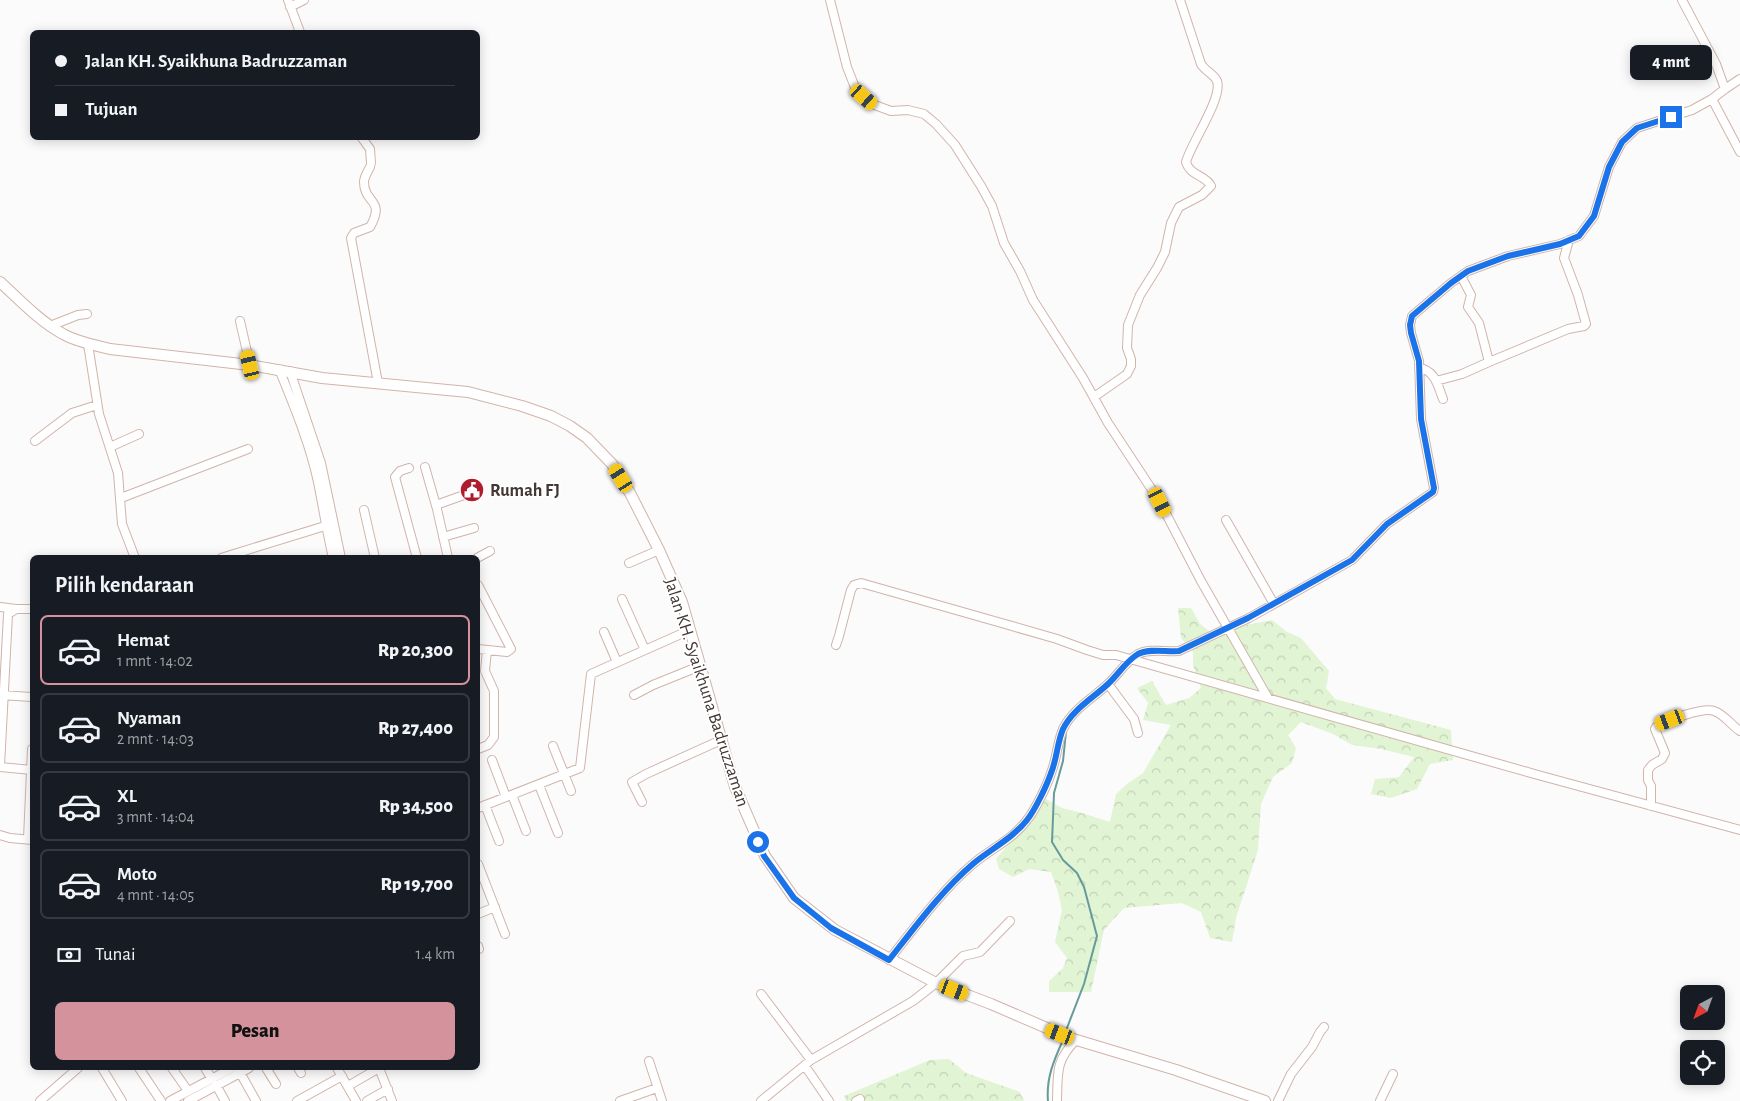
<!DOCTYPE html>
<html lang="id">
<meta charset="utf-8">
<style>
:root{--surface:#171b24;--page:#242831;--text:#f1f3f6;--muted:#9ea1a6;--line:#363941;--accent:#d3929c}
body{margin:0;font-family:"Alegreya Sans",sans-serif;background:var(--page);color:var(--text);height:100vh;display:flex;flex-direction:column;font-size:19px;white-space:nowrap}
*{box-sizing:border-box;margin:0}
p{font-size:16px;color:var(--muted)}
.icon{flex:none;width:28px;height:28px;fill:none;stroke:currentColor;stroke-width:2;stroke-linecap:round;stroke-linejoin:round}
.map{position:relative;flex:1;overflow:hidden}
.drawer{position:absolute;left:30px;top:555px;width:450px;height:515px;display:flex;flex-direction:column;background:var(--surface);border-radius:8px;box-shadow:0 2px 12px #0003}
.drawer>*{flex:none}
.guide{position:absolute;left:30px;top:30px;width:450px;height:110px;border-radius:8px;box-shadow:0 2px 12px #0003;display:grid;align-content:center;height:110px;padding:0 25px;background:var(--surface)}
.needle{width:32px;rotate:221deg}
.tools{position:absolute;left:1680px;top:985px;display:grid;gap:10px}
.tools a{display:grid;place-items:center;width:45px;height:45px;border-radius:8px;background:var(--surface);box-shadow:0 2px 12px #0003;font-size:25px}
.end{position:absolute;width:22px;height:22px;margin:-11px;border:6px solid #1a73e8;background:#fff;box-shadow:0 0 0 2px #fff}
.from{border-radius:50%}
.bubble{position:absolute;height:35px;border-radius:8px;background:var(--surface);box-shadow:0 2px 12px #0003;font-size:16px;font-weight:800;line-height:35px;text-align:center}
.car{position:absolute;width:15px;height:30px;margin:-15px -8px;border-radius:6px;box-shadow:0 0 4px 1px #0007;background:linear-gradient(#f5c518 24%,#345 0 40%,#f5c518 0 76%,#345 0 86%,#f5c518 0)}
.guide b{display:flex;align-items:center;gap:18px;height:48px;font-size:19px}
.guide b+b{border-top:1px solid var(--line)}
.guide i{width:12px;height:12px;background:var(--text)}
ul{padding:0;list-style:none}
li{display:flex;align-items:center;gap:15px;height:70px;margin:0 10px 8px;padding:0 15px;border:2px solid var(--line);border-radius:8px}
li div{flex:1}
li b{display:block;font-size:19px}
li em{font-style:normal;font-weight:800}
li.on{border-color:var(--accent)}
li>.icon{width:45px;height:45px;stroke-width:1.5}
h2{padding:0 25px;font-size:22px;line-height:60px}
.pay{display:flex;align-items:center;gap:12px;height:55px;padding:0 25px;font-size:19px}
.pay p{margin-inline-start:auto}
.cta{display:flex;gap:10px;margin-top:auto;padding:10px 25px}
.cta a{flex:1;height:58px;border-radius:8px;background:var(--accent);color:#111;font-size:20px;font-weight:800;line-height:58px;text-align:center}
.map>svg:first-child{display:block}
.forest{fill:url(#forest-crowns)}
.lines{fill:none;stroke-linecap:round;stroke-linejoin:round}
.stream{stroke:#669b9a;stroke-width:2}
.minor-casing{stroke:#d1b4aa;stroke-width:10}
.major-casing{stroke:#d1b4aa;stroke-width:12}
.minor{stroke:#fff;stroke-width:8}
.major{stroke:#fff;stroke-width:10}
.route{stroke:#1a73e8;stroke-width:6}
.labels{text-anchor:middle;stroke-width:4;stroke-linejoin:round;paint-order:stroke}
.poi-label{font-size:18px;font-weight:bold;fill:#443834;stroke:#fff;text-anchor:start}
.street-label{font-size:18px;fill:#443834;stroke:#fff}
</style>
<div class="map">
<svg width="1740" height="1101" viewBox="0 0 1740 1101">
<defs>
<pattern id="forest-crowns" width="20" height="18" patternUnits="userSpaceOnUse" patternTransform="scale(1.25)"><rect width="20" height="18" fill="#e1f4d4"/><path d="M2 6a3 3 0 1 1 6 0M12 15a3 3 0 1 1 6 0" fill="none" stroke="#c2d2b7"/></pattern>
</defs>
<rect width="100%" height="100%" fill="#fbfbfb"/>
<path class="forest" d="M1178 608H1191L1200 624 1213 634 1246 625 1272 620 1287 632 1301 638 1329 671 1326 688 1335 699 1451 730 1453 760 1430 764 1417 789 1391 798 1371 794 1375 779 1399 777 1414 757 1381 749 1352 745 1333 734 1301 722 1288 735 1296 748 1292 763 1273 777 1261 804 1258 850 1236 918 1232 942 1210 938 1201 912 1182 903 1124 908 1104 930 1091 992H1049V981L1063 968 1067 958 1055 942 1062 910 1058 892 1051 872 1029 869 1013 877 999 869 996 859 1046 799 1062 808 1082 813 1110 822 1116 794 1127 784 1143 773 1171 725 1143 720 1148 703 1137 688 1152 681 1166 705 1189 698 1201 688 1193 665V652L1181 638Z
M949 1059 966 1073 1020 1092 1024 1101H846L844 1096 930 1060Z"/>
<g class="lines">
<path class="stream" d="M1065 1033 1084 984 1097 936 1084 887 1077 873 1063 860 1052 842 1054 793 1063 761 1066 732
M1048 1101C1046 1078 1054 1060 1063 1040"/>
<g class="minor-casing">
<path id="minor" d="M288 0 300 32
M830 0 847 67 856 90 872 104 891 111 908 110 924 114 936 124 955 145 981 186 992 206 1004 243 1020 271 1033 300 1083 378 1108 423 1160 502 1201 581 1268 698
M1682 0 1716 64 1725 89 1712 99 1740 152
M290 7 304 0
M1725 89 1740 79
M362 138 370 149 371 163
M370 167C368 171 364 177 364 182 364 204 386 199 370 227L354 233 351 238 378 383
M240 321 250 365
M50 326 78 315 87 314
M88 344 99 414 118 473 122 524 135 558
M1489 362 1568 329 1584 326 1586 324 1578 295 1564 258 1569 240
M1419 368C1435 370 1438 386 1443 399
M279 369C294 406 310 444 318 482 323 507 327 532 333 558
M290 371 321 463 341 558
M1436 381 1462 374 1489 362 1479 323 1468 307 1471 295 1461 276
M1094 397 1127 374 1131 366V359L1127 348 1128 325 1140 295 1157 268 1165 252 1171 223 1179 207 1202 195 1211 186C1206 175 1190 176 1186 162 1191 143 1223 98 1217 81 1214 74 1205 71 1201 64L1180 0
M35 441 72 413 97 405
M110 447 139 434
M425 467 437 509 448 558
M409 468 400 471 395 477 417 558
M121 498 248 449
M436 505 464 495
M364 510 375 558
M1226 520 1274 604
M443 537 474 528
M221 558 325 526
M477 558 490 551
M629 563 659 550
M478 585 511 649 507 652 478 649
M622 599 645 650
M0 607 16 609
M604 632 617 662
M836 645 839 636 851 590 854 585 861 583 1005 624 1057 639 1087 650 1103 655H1116L1538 775 1740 830
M1108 684 1134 719 1138 733
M0 695 32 697
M634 695 653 685 700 666
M553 746 571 791
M478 749 488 745 494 737V691L485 671 487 650
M492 760 506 797
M0 766 8 614 16 609H32
M0 767 32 770
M539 785 558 833
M512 795 526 831
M642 802 632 782 646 774 721 740
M485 805 499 841
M1651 806V786L1648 780V770L1652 765 1662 759 1665 753 1655 729 1656 727C1666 720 1704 707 1714 711 1724 714 1731 725 1740 731
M478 808 580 768 591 674 690 630
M0 835 10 838 32 840
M28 839 32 749
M478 864 505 934
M478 914 495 907
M478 946 479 949
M889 960C915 927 942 890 974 863 991 849 1013 839 1027 820 1035 810 1047 786 1051 773 1057 759 1057 743 1063 729 1072 710 1093 698 1108 684 1118 675 1126 661 1138 654 1149 648 1166 652 1179 651L1249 618 1352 560 1387 524 1433 492 1434 488 1421 419 1419 361 1411 333 1410 325 1412 316 1451 283 1468 271 1508 256 1560 244 1579 236 1594 216 1609 167 1622 142 1637 128 1692 110 1712 99
M761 994 811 1060
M649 1061 662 1101
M805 1066 829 1101
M102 1068 122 1101
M139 1068 161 1101
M172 1068 188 1091
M205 1068 212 1079
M266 1068 276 1084
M298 1068 301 1073
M337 1068 356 1101
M379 1068 392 1101
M238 1069 256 1101
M216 1085 225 1101
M348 1086 379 1068
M40 1101 78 1068
M170 1101 232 1068
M188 1101 249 1068
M297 1101 342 1076
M367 1101 388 1089
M620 1101 657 1088
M761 1101 811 1060 913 1001 936 983 963 956 980 952 1010 921
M856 1101 860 1099
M1057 1101C1058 1073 1055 1061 1076 1040
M1278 1101 1291 1074 1312 1047 1320 1032 1324 1027
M1380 1101 1393 1074"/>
</g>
<g class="major-casing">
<path id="major" d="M0 282C20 300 39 321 63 334 77 342 94 345 110 349L250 365 322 378 468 392 522 406 551 416 570 426 587 438 612 464 630 493 659 550 682 602 735 787 765 856 794 898 835 930 936 983 991 1004 1070 1038 1176 1070 1265 1101"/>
</g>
<use href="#minor" class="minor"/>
<use href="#major" class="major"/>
</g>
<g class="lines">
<path class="route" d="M758 842 764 856 794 898 831 928 889 960C915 927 942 890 974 863 991 849 1013 838 1027 820 1035 810 1047 785 1051 773 1057 759 1057 743 1063 729 1072 710 1093 698 1108 684 1118 675 1126 661 1138 654 1149 648 1166 652 1179 651L1248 618 1352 560 1387 524 1433 492 1434 488 1421 419 1419 361 1411 333 1410 325 1412 316 1451 283 1468 271 1508 256 1560 244 1579 236 1594 216 1609 167 1622 142 1637 128 1671 117"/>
</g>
<defs>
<g id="civic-disc" transform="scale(1.25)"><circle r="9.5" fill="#af1c2d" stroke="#fff"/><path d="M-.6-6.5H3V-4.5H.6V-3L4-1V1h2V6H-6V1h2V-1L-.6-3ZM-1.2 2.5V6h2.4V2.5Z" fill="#fff"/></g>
</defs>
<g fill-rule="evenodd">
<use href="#civic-disc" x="472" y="490"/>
</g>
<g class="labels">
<g class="poi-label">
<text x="490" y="496">Rumah FJ</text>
</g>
<g class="street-label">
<text transform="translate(707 692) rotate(72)" y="6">Jalan KH. Syaikhuna Badruzzaman</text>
</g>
</g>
</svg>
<div class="tools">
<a><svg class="needle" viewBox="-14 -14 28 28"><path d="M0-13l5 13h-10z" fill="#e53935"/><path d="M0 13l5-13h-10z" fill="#9ea1a6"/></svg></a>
<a><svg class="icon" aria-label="locate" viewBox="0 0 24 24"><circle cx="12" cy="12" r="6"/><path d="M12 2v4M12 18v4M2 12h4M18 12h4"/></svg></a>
</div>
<i class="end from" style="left:758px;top:842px"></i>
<i class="end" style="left:1671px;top:117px"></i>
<div class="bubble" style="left:1630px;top:45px;width:82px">4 mnt</div>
<i class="car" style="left:864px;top:97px;rotate:131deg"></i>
<i class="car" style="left:250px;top:365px;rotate:347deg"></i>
<i class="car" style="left:621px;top:478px;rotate:328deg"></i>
<i class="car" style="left:1160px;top:502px;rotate:153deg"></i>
<i class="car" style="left:1670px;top:720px;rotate:249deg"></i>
<i class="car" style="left:954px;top:990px;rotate:111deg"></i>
<i class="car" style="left:1060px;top:1034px;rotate:291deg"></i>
<div class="guide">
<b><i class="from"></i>Jalan KH. Syaikhuna Badruzzaman</b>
<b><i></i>Tujuan</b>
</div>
<section class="drawer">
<h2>Pilih kendaraan</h2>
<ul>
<li class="on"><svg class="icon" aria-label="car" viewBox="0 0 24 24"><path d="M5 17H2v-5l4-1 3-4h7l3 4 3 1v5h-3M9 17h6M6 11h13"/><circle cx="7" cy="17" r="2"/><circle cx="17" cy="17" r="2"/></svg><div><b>Hemat</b><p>1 mnt · 14:02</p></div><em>Rp 20,300</em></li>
<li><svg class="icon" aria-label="car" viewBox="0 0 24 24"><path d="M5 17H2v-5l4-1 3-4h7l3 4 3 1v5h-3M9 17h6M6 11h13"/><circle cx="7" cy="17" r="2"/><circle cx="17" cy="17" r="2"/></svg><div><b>Nyaman</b><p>2 mnt · 14:03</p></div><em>Rp 27,400</em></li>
<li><svg class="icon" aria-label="car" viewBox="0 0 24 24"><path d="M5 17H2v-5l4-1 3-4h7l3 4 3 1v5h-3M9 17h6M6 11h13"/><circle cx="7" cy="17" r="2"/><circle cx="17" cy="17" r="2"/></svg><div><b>XL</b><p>3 mnt · 14:04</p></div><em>Rp 34,500</em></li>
<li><svg class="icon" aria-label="car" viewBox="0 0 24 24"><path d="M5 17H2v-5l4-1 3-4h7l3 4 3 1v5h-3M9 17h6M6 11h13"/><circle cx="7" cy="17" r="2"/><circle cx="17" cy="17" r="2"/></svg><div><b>Moto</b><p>4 mnt · 14:05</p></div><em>Rp 19,700</em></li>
</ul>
<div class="pay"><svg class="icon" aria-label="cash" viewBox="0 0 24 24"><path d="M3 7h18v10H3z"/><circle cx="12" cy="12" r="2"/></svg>Tunai<p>1.4 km</p></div>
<div class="cta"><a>Pesan</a></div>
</section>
</div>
